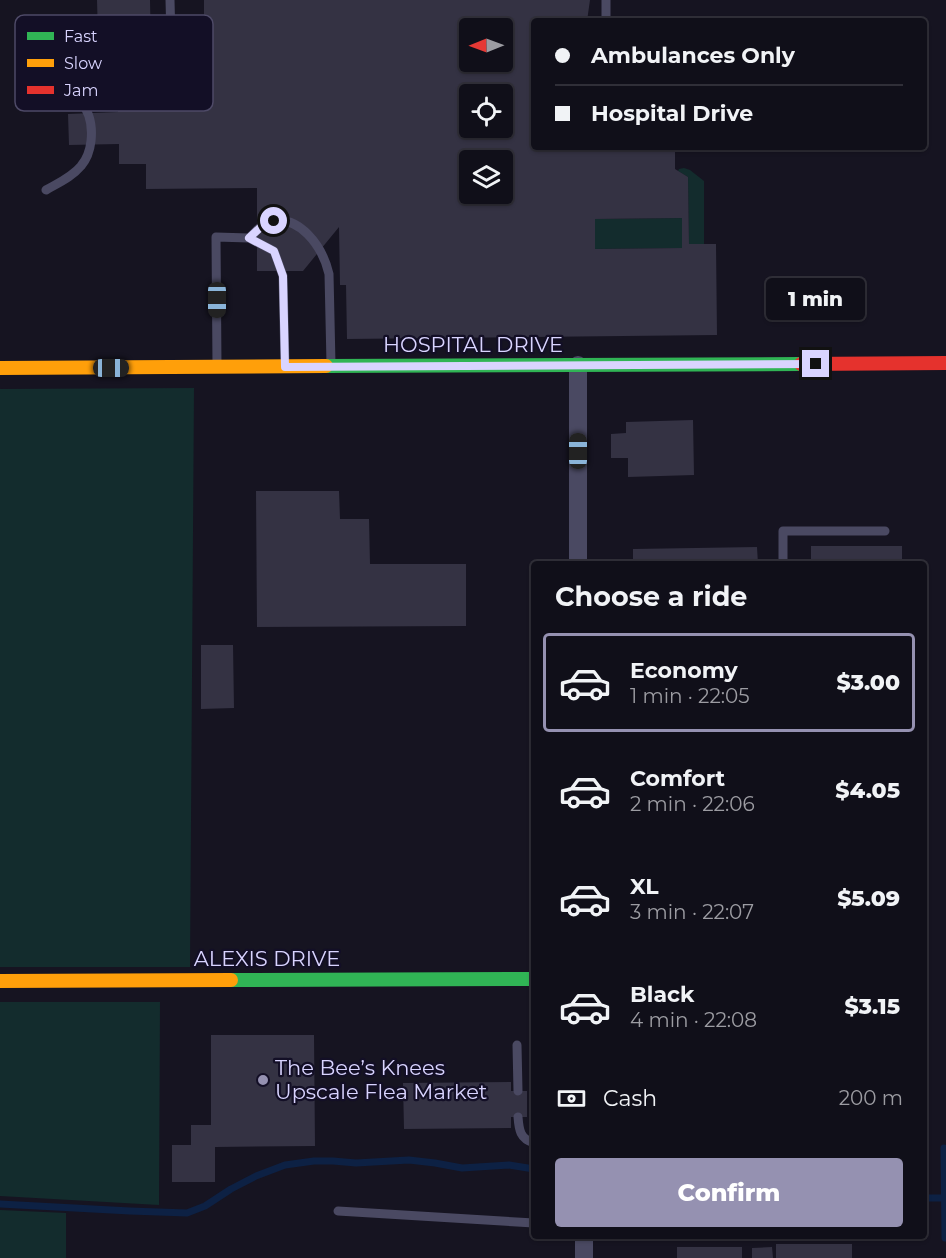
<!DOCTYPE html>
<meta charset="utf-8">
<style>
:root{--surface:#100f19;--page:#1e1d26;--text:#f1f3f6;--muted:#9c9ca2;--line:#302f38;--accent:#9591b1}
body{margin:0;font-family:Montserrat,sans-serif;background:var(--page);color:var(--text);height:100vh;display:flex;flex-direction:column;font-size:22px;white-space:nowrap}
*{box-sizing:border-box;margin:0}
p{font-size:20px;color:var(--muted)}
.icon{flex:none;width:33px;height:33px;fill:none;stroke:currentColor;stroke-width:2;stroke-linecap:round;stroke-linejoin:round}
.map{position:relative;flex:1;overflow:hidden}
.drawer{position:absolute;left:531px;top:561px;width:396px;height:678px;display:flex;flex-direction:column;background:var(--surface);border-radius:6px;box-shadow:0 2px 4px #0004,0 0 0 2px var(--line)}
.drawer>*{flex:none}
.hud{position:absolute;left:531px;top:18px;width:396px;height:132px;border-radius:6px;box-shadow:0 2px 4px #0004,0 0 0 2px var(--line);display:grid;align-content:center;height:132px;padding:0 24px;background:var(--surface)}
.needle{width:39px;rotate:269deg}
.buttons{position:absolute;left:459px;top:18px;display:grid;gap:12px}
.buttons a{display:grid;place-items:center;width:54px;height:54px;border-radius:6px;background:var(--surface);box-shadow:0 2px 4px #0004,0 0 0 2px var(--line);font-size:30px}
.end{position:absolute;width:27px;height:27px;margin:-14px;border:8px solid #d9d4ff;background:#111;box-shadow:0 0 0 3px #111}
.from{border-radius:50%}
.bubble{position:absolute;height:42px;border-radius:6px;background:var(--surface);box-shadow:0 2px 4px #0004,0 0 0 2px var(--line);font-size:20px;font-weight:800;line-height:42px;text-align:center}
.car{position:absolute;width:18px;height:36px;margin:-18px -9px;border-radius:8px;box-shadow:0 0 4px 2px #0007;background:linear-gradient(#222 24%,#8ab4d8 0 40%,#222 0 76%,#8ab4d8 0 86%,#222 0)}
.hud b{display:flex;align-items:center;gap:21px;height:57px;font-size:22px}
.hud b+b{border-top:2px solid var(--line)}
.hud i{width:15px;height:15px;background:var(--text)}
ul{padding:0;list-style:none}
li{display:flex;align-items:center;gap:18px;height:99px;margin:0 12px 9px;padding:0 12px;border:3px solid transparent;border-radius:6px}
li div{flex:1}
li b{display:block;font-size:22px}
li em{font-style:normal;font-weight:800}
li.selected{border-color:var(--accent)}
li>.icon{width:54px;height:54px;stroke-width:1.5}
h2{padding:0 24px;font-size:27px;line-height:72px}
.pay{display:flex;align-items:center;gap:15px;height:66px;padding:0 24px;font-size:22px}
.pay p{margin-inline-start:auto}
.cta{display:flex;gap:12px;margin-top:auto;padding:12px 24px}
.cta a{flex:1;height:69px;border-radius:6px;background:var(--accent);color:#fff;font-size:24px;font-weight:800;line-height:69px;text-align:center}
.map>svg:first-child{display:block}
.green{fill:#132c2d}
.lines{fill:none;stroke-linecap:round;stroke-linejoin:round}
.stream{stroke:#0d2144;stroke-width:7}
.building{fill:#343243;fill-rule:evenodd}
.lane{stroke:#4a4962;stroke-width:9}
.street{stroke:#4a4962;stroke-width:18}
.fast{stroke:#30b455;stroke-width:14}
.slow{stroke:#ff9f0a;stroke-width:14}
.jam{stroke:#e5322d;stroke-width:14}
.route{stroke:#d9d4ff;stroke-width:8}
.poi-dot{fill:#9591b1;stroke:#130f26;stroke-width:2}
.labels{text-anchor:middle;stroke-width:4.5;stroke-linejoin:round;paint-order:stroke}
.street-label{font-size:21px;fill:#d9d4ff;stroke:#130f26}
.poi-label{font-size:21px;fill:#d9d4ff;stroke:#130f26;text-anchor:start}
.key{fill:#130f26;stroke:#4e4a67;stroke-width:1.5}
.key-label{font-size:16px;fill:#d9d4ff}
</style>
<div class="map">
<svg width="946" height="1258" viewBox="0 0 946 1258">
<rect width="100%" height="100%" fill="#161421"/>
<path class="green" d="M684 168 690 170 704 181V244H689L688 177 678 171 679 169Z
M682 218V248L595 249V219Z
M194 388 190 967H0V389Z
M0 1002H160L159 1205 0 1196Z
M0 1210 66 1213V1258H0Z"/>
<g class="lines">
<path class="stream" d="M944 1148 945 1238
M924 1198H945
M0 1204 130 1211 187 1213 205 1206 231 1189 256 1176 285 1165 314 1161H333L356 1163 409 1160 435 1163 462 1168 509 1165 534 1169"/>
</g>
<path class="building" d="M97 0H150L151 50 192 49V15H204V0H590L587 21H534V147H675V169L688 177 689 244H716L717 335 347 339 346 285H340L339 227 303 271H257V188L146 189V164H119V144L69 145 68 114 118 112V108L100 109ZM470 28H502V62H470ZM470 94H502V128H470ZM470 160H502V194H470ZM682 218V248L595 249V219Z
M693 420 694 475 628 477V458H611V434L626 433V422Z
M256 491H339L340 519H369L370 564H466V626L257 627Z
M811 546H902V564H811Z
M757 547 758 564H633V549Z
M201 645H233L234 708 201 709Z
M211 1035H314L315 1146 215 1147V1182H172V1145H191V1125H211Z
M511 1082V1091H527V1117H511V1128L404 1129 403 1083Z
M776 1244H852V1258H776Z
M677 1247H742V1258H677Z
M772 1247 773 1258H752V1248Z"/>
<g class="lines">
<path class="lane" d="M170 0 171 39
M606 0V21
M45 79C74 92 95 105 91 141 90 150 87 159 81 166 72 177 58 183 46 190
M249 238C255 233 260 225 267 223 299 211 323 248 329 274L331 364
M217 365 216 237 249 238 274 251 283 276 285 365
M783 564V531H885
M517 1045 518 1091
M518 1117C519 1130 520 1139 534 1143
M338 1211 534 1223"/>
<path class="street" d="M578 365V564
M584 1236V1258"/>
<path class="fast" d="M326 366 801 364
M231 980 534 979"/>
<path class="slow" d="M0 368 326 366
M0 981 231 980"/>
<path class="jam" d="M801 364 946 363"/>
</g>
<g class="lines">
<path class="route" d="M274 221 263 225 249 238 274 251 283 276 285 367 816 364"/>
</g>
<circle class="poi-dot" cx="263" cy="1080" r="6"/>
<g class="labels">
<g class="street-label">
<text x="473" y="352">HOSPITAL DRIVE</text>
<text x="267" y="966">ALEXIS DRIVE</text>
</g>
<g class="poi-label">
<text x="275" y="1075">The Bee’s Knees<tspan x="275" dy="24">Upscale Flea Market</tspan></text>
</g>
</g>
<rect x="15" y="15" width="198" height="96" rx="9" class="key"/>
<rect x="27" y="32" width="27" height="8" fill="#30b455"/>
<rect x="27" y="59" width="27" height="8" fill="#ff9f0a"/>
<rect x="27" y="86" width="27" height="8" fill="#e5322d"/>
<g class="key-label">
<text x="64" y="42">Fast</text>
<text x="64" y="69">Slow</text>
<text x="64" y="96">Jam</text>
</g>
</svg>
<div class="buttons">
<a><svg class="needle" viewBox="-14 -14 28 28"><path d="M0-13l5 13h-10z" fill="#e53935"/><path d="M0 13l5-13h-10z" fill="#9c9ca2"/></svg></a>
<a><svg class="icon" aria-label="locate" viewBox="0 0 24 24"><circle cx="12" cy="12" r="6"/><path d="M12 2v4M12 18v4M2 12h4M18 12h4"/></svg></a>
<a><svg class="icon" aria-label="layers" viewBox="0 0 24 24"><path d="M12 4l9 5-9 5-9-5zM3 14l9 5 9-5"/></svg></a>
</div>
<i class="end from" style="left:274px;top:221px"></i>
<i class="end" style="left:816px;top:364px"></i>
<div class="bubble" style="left:766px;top:278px;width:99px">1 min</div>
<i class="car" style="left:217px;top:300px;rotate:180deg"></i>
<i class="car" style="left:111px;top:368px;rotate:90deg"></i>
<i class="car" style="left:578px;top:451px;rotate:0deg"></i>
<div class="hud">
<b><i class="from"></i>Ambulances Only</b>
<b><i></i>Hospital Drive</b>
</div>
<section class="drawer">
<h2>Choose a ride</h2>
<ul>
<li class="selected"><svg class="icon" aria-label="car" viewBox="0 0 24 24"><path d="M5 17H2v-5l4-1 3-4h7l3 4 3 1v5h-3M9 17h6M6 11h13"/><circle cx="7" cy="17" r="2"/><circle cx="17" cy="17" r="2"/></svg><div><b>Economy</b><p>1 min · 22:05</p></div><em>$3.00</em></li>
<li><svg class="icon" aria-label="car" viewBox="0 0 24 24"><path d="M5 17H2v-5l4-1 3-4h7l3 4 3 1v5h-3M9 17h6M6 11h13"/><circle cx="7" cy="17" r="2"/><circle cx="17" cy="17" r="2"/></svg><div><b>Comfort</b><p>2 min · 22:06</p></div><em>$4.05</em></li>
<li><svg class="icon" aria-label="car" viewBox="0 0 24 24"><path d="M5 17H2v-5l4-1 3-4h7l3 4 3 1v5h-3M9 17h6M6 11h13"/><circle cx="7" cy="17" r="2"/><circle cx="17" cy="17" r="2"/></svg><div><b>XL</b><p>3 min · 22:07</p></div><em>$5.09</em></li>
<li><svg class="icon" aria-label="car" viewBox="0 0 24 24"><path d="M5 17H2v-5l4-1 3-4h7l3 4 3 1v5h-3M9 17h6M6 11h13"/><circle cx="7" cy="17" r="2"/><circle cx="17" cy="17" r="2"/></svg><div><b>Black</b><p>4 min · 22:08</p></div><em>$3.15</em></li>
</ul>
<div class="pay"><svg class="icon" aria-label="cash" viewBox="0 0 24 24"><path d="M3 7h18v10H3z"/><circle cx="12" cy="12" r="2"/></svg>Cash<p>200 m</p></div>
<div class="cta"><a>Confirm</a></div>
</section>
</div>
